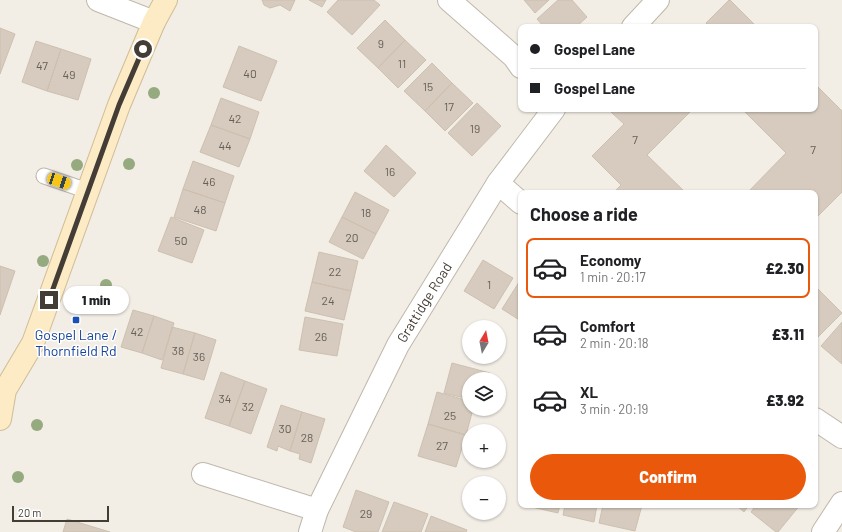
<!DOCTYPE html>
<meta charset="utf-8">
<style>
:root{--surface:#fff;--page:#f2f2f2;--text:#202124;--muted:#757577;--line:#e0e0e0;--accent:#ea580c}
body{margin:0;font-family:Barlow,sans-serif;background:var(--page);color:var(--text);height:100vh;display:flex;flex-direction:column;font-size:15px;white-space:nowrap}
*{box-sizing:border-box;margin:0}
p{font-size:13px;color:var(--muted)}
.icon{flex:none;width:22px;height:22px;fill:none;stroke:currentColor;stroke-width:2;stroke-linecap:round;stroke-linejoin:round}
.map{position:relative;flex:1;overflow:hidden}
.details{position:absolute;left:518px;top:190px;width:300px;height:318px;display:flex;flex-direction:column;background:var(--surface);border-radius:8px;box-shadow:0 1px 3px #0004}
.details>*{flex:none}
.banner{position:absolute;left:518px;top:24px;width:300px;height:88px;border-radius:8px;box-shadow:0 1px 3px #0004;display:grid;align-content:center;height:88px;padding:0 12px;background:var(--surface)}
.needle{width:26px;rotate:10deg}
.buttons{position:absolute;left:462px;top:320px;display:grid;gap:8px}
.buttons a{display:grid;place-items:center;width:44px;height:44px;border-radius:50%;background:var(--surface);box-shadow:0 1px 3px #0004;font-size:20px}
.scale{position:absolute;left:12px;bottom:10px;width:97px;box-sizing:border-box;padding-left:4px;border:2px solid #443d35;border-top:0;font-size:11px;line-height:14px;white-space:nowrap;color:#443d35;-webkit-text-stroke:3px #fff;paint-order:stroke}
.end{position:absolute;width:18px;height:18px;margin:-9px;border:5px solid #443d35;background:#fff;box-shadow:0 0 0 2px #fff}
.from{border-radius:50%}
.bubble{position:absolute;height:28px;border-radius:14px;background:var(--surface);box-shadow:0 1px 3px #0004;font-size:13px;font-weight:800;line-height:28px;text-align:center}
.car{position:absolute;width:12px;height:24px;margin:-12px -6px;border-radius:5px;box-shadow:0 0 3px 1px #0007;background:linear-gradient(#f5c518 24%,#345 0 40%,#f5c518 0 76%,#345 0 86%,#f5c518 0)}
.banner b{display:flex;align-items:center;gap:14px;height:38px;font-size:15px}
.banner b+b{border-top:1px solid var(--line)}
.banner i{width:10px;height:10px;background:var(--text)}
ul{padding:0;list-style:none}
li{display:flex;align-items:center;gap:12px;height:60px;margin:0 8px 6px;padding:0 4px;border:2px solid transparent;border-radius:8px}
li div{flex:1}
li b{display:block;font-size:15px}
li em{font-style:normal;font-weight:800}
li.on{border-color:var(--accent)}
li>.icon{width:36px;height:36px;stroke-width:1.5}
h2{padding:0 12px;font-size:18px;line-height:48px}
.button{display:flex;gap:8px;margin-top:auto;padding:8px 12px}
.button a{flex:1;height:46px;border-radius:24px;background:var(--accent);color:#fff;font-size:16px;font-weight:800;line-height:46px;text-align:center}
.map>svg:first-child{display:block}
.building{fill:#d6cbbe;stroke:#cdc0af}
.lines{fill:none;stroke-linecap:round;stroke-linejoin:round}
.lane-casing{stroke:#c0b7ab;stroke-width:17}
.street-casing{stroke:#c0b7ab;stroke-width:24}
.secondary-casing{stroke:#d0bd97;stroke-width:24}
.lane{stroke:#fff;stroke-width:15}
.street{stroke:#fff;stroke-width:22}
.secondary{stroke:#fcebc5;stroke-width:22}
.tree{fill:#96aa7f}
.route{stroke:#443d35;stroke-width:5}
.transit-dot{fill:#1a4fb4;stroke:#fff;stroke-width:1.5}
.labels{text-anchor:middle;stroke-width:3;stroke-linejoin:round;paint-order:stroke}
.number-label{font-size:12px;fill:#686057}
.street-label{font-size:14px;fill:#443d35;stroke:#fff}
.transit-label{font-size:14px;fill:#164399;stroke:#fff}
</style>
<div class="map">
<svg width="842" height="532" viewBox="0 0 842 532">
<rect width="100%" height="100%" fill="#f2ede5"/>
<path class="building" d="M262 0H295L290 11 280 5 270 8 264 5Z
M309 0H326L322 7Z
M338 0H374L380 5 352 35 327 12Z
M524 0H549L535 13Z
M558 0H572L587 17 576 27H544L537 19Z
M729 0H730L757 27H710L706 23Z
M385 20 405 40 378 68 357 48Z
M0 28 15 34 0 74Z
M405 40 426 60 398 88 378 68Z
M36 41 61 49 47 91 22 82Z
M239 46 277 61 261 101 223 87Z
M61 49 91 59 78 100 47 91Z
M432 63 452 83 425 111 404 91Z
M452 83 473 103 445 131 425 111Z
M815 84 842 111V192L815 219V193H747L786 153 742 109H815Z
M221 98 259 112 250 139 211 125Z
M477 103 501 126 472 156 448 133Z
M614 109H693L647 155 686 193H613L621 185 592 156 624 124 611 112Z
M211 125 250 139 239 167 200 152Z
M386 145 416 173 394 197 364 171Z
M193 161 234 176 225 203 183 189Z
M183 189 225 203 216 231 174 217Z
M355 192 389 210 376 234 342 217Z
M171 217 204 230 192 263 158 251Z
M342 217 376 234 363 259 329 242Z
M319 252 358 261 351 291 312 282Z
M483 260 513 278 494 309 464 291Z
M0 266 15 271 0 315Z
M521 279V321L502 309Z
M312 282 351 291 344 320 305 311Z
M815 286 842 313 815 340Z
M133 310 154 316 142 353 121 347Z
M154 316 174 323 162 360 142 353Z
M305 317 343 324 337 356 299 350Z
M842 322V364L821 346Z
M172 327 195 333 183 374 161 368Z
M195 333 216 340 204 380 183 374Z
M452 363 490 373 489 379H469V399L444 393Z
M221 372 245 381 229 426 205 418Z
M245 381 267 389 251 434 229 426Z
M437 392 469 401V409H473L466 435 428 424Z
M281 405 302 412 290 451 278 446 277 451 267 447Z
M302 412 325 419 311 463 299 459 300 454 290 451Z
M428 424 466 435 456 467 418 456Z
M356 490 389 502 378 532H356L343 527Z
M394 502 428 514 421 532H382Z
M523 505H560L558 513Z
M565 505H597L594 522 563 515Z
M603 505H642L635 531 599 523Z
M736 505H749L744 512Z
M756 505H800L778 532H776L751 512Z
M431 516 467 530 466 532H425Z
M67 519 110 532H63Z"/>
<g class="lines">
<g class="lane-casing">
<path id="lane" d="M44 176 88 191"/>
</g>
<g class="street-casing">
<g id="street">
<path d="M98 0 154 22"/>
<path d="M449 0 514 57 521 67"/>
<path d="M633 27 658 0"/>
<path d="M498 183 521 203"/>
<path d="M815 419 842 437"/>
<path d="M203 474 317 510"/>
<path id="s1" d="M310 532 317 510 398 345 498 183 554 109"/>
<path d="M823 532 842 503"/>
</g>
</g>
<g class="secondary-casing">
<path id="secondary" d="M0 419 5 390 33 343 119 105 154 22 166 0"/>
</g>
<use href="#lane" class="lane"/>
<use href="#street" class="street"/>
<use href="#secondary" class="secondary"/>
</g>
<g class="tree">
<circle cx="154" cy="93" r="6"/>
<circle cx="129" cy="164" r="6"/>
<circle cx="77" cy="165" r="6"/>
<circle cx="43" cy="261" r="6"/>
<circle cx="106" cy="285" r="6"/>
<circle cx="37" cy="425" r="6"/>
<circle cx="18" cy="477" r="6"/>
</g>
<g class="lines">
<path class="route" d="M49 300 119 105 143 49"/>
</g>
<rect class="transit-dot" x="72" y="316" width="8" height="8" rx="2"/>
<g class="labels">
<g class="number-label">
<text x="381" y="48">9</text>
<text x="402" y="68">11</text>
<text x="42" y="70">47</text>
<text x="250" y="78">40</text>
<text x="69" y="79">49</text>
<text x="428" y="91">15</text>
<text x="449" y="111">17</text>
<text x="235" y="123">42</text>
<text x="475" y="133">19</text>
<text x="635" y="144">7</text>
<text x="225" y="150">44</text>
<text x="813" y="154">7</text>
<text x="390" y="176">16</text>
<text x="209" y="186">46</text>
<text x="200" y="214">48</text>
<text x="366" y="217">18</text>
<text x="352" y="242">20</text>
<text x="181" y="245">50</text>
<text x="335" y="276">22</text>
<text x="489" y="289">1</text>
<text x="328" y="305">24</text>
<text x="137" y="336">42</text>
<text x="321" y="341">26</text>
<text x="178" y="355">38</text>
<text x="199" y="361">36</text>
<text x="225" y="403">34</text>
<text x="248" y="411">32</text>
<text x="450" y="420">25</text>
<text x="285" y="433">30</text>
<text x="307" y="442">28</text>
<text x="442" y="450">27</text>
<text x="366" y="518">29</text>
</g>
<g class="street-label">
<text dy="5" stroke="none"><textPath href="#s1" startOffset="257">Grattidge Road</textPath></text>
</g>
<g class="transit-label">
<text x="76" y="340">Gospel Lane /<tspan x="76" dy="16">Thornfield Rd</tspan></text>
</g>
</g>
</svg>
<div class="buttons">
<a><svg class="needle" viewBox="-14 -14 28 28"><path d="M0-13l5 13h-10z" fill="#e53935"/><path d="M0 13l5-13h-10z" fill="#757577"/></svg></a>
<a><svg class="icon" aria-label="layers" viewBox="0 0 24 24"><path d="M12 4l9 5-9 5-9-5zM3 14l9 5 9-5"/></svg></a>
<a>+</a>
<a>−</a>
</div>
<div class="scale">20 m</div>
<i class="end from" style="left:143px;top:49px"></i>
<i class="end" style="left:49px;top:300px"></i>
<div class="bubble" style="left:63px;top:286px;width:66px">1 min</div>
<i class="car" style="left:59px;top:181px;rotate:109deg"></i>
<div class="banner">
<b><i class="from"></i>Gospel Lane</b>
<b><i></i>Gospel Lane</b>
</div>
<section class="details">
<h2>Choose a ride</h2>
<ul>
<li class="on"><svg class="icon" aria-label="car" viewBox="0 0 24 24"><path d="M5 17H2v-5l4-1 3-4h7l3 4 3 1v5h-3M9 17h6M6 11h13"/><circle cx="7" cy="17" r="2"/><circle cx="17" cy="17" r="2"/></svg><div><b>Economy</b><p>1 min · 20:17</p></div><em>£2.30</em></li>
<li><svg class="icon" aria-label="car" viewBox="0 0 24 24"><path d="M5 17H2v-5l4-1 3-4h7l3 4 3 1v5h-3M9 17h6M6 11h13"/><circle cx="7" cy="17" r="2"/><circle cx="17" cy="17" r="2"/></svg><div><b>Comfort</b><p>2 min · 20:18</p></div><em>£3.11</em></li>
<li><svg class="icon" aria-label="car" viewBox="0 0 24 24"><path d="M5 17H2v-5l4-1 3-4h7l3 4 3 1v5h-3M9 17h6M6 11h13"/><circle cx="7" cy="17" r="2"/><circle cx="17" cy="17" r="2"/></svg><div><b>XL</b><p>3 min · 20:19</p></div><em>£3.92</em></li>
</ul>
<div class="button"><a>Confirm</a></div>
</section>
</div>
